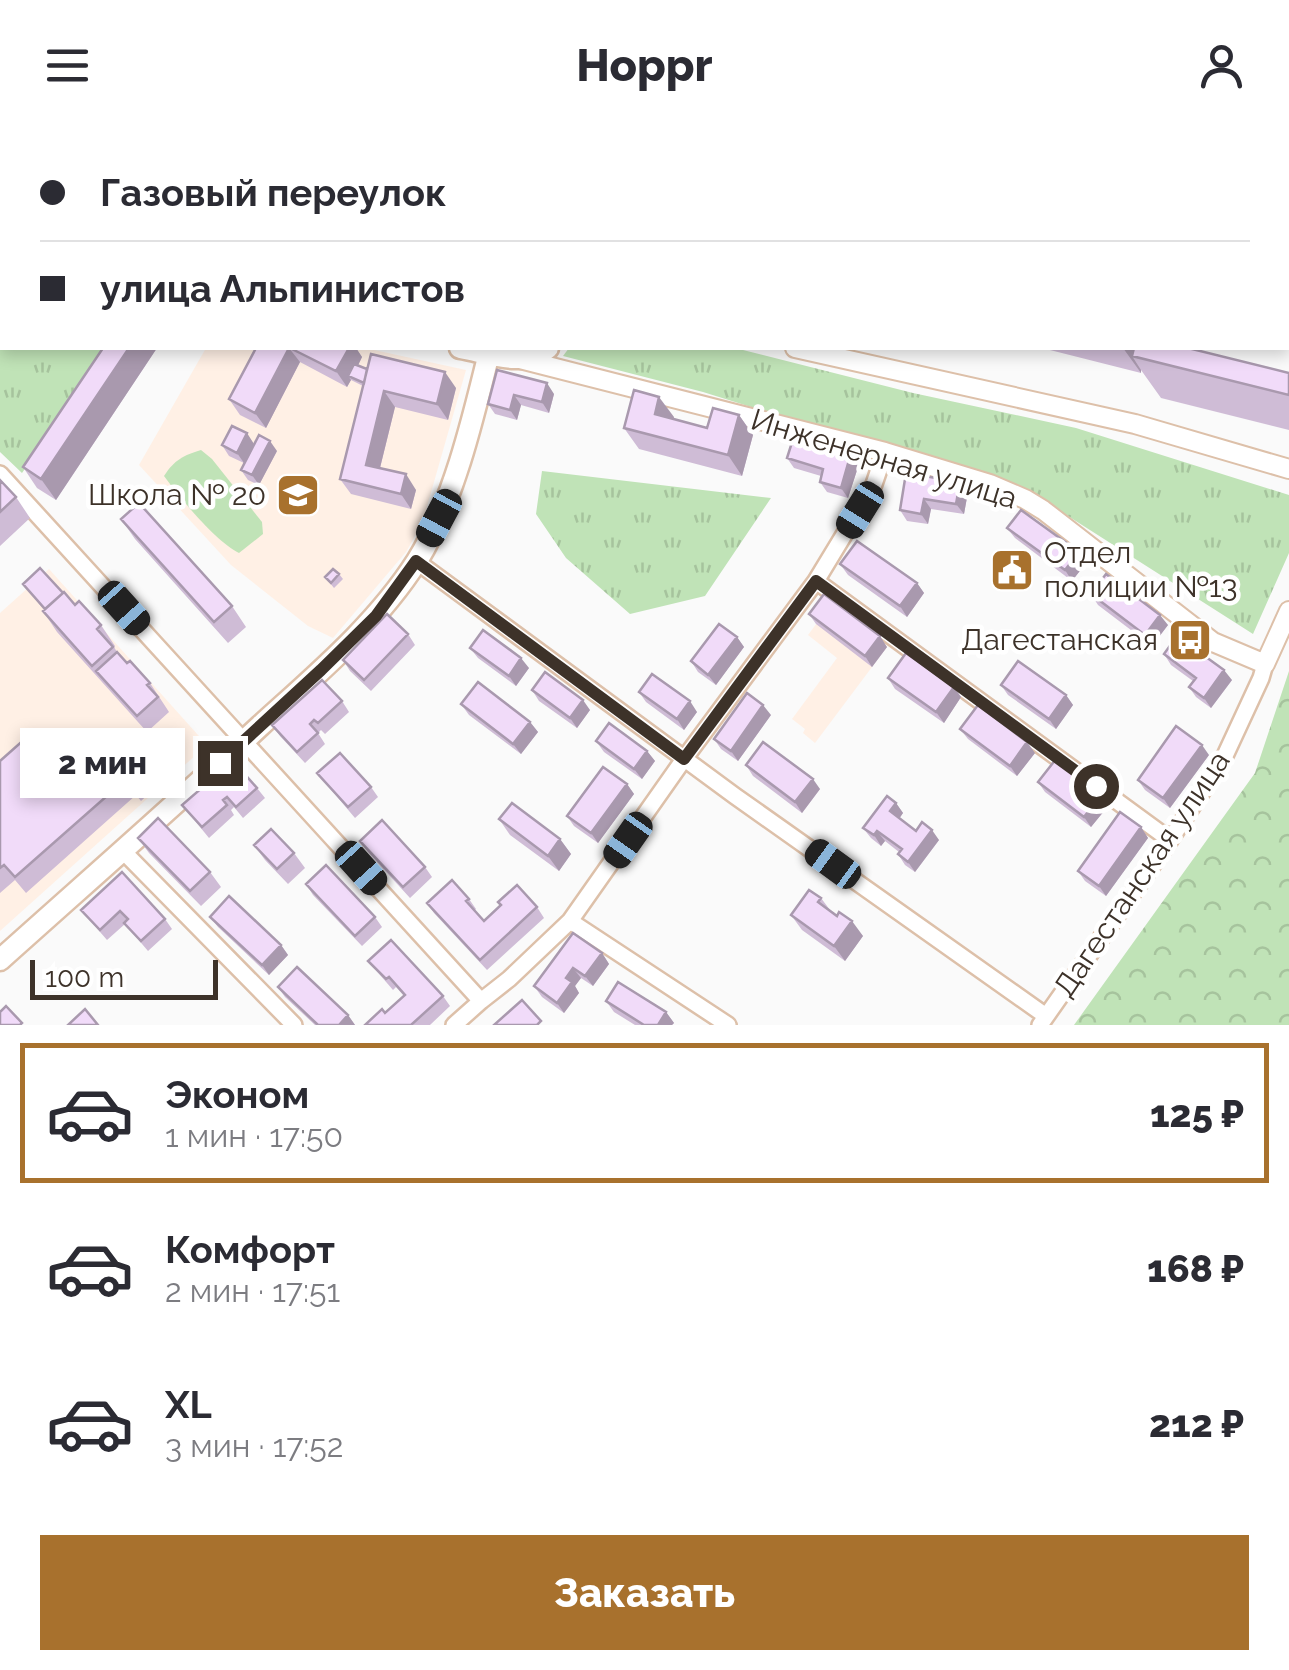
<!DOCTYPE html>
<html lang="ru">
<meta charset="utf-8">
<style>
:root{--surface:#fff;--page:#f7f7f7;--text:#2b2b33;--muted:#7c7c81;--line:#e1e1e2;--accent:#a8712d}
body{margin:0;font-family:Raleway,sans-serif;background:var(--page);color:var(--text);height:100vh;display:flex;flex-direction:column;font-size:38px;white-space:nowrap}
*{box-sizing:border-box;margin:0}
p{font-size:32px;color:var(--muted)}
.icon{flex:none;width:55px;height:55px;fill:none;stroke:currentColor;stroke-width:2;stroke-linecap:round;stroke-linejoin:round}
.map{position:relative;height:895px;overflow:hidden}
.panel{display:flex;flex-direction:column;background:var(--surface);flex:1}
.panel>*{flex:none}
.hud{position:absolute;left:0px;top:0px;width:1290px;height:220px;box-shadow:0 5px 15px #0003;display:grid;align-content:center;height:220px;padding:0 40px;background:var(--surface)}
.scale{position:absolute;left:30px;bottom:25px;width:188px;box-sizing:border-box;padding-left:10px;border:5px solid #3d3229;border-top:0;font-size:28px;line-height:35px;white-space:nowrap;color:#3d3229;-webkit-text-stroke:8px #fff;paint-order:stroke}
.end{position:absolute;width:45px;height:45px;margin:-22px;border:12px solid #3d3229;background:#fff;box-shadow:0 0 0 5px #fff}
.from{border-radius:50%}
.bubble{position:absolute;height:70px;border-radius:0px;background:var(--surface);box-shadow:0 5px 15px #0003;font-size:32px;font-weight:800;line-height:70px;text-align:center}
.car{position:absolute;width:30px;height:60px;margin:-30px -15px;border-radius:12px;box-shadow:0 0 8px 2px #0007;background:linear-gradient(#222 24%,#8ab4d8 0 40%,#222 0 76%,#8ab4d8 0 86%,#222 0)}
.hud b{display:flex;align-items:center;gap:35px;height:95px;font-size:38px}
.hud b+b{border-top:2px solid var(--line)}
.hud i{width:25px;height:25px;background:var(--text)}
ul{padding:18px 0 0;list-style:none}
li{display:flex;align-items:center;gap:30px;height:140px;margin:0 20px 15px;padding:0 20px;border:5px solid transparent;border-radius:0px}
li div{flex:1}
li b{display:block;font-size:38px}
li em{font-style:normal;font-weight:800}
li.selected{border-color:var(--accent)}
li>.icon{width:90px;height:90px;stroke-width:1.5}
.primary-button{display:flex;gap:20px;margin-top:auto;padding:20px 40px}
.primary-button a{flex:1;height:115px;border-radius:0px;background:var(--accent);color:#fff;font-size:40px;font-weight:800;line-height:115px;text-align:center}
header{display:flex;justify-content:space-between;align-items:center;height:130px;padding:0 40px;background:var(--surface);font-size:45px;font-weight:800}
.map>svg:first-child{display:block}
.built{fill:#fff0e5}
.grass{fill:url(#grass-tufts)}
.forest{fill:url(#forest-crowns)}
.pitch{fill:#c0e3b7}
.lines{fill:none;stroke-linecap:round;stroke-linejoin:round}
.minor-casing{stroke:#ddc0a9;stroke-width:20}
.tertiary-casing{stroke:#ddc0a9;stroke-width:22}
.secondary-casing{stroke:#ddc0a9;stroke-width:25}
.minor{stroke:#fff;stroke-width:15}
.tertiary{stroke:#fff;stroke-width:18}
.secondary{stroke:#fff;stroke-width:20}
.wall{fill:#cfbcd6}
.shaded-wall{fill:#a999ae}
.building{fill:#f1dbf9;stroke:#a999ae;stroke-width:2.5}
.route{stroke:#3d3229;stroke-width:12}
.labels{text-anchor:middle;stroke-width:9;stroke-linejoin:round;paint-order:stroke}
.street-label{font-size:30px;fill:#3d3229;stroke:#fff}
.poi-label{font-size:30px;fill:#3d3229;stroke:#fff;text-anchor:end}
</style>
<header><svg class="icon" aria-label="menu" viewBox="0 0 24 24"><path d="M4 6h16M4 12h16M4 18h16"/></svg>Hoppr<svg class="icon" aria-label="person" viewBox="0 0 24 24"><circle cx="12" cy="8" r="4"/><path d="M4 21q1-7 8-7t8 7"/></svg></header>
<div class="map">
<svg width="1289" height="895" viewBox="0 0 1289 895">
<defs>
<pattern id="grass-tufts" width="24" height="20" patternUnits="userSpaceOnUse" patternTransform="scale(2.5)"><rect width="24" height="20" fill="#c0e3b7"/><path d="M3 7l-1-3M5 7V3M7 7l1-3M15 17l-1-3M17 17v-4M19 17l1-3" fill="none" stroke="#a6c39d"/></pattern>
<pattern id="forest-crowns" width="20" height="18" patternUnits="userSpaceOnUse" patternTransform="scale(2.5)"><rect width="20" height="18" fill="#c0e3b7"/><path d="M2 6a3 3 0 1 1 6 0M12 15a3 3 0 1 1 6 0" fill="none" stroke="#a6c39d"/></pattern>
</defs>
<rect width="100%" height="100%" fill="#fafafa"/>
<path class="built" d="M206 218H365L466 240 422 394 406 422 333 508 308 496 231 435 139 335Z
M49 439 207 615 0 801V483Z
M831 474 887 517 815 613 803 603 805 599 792 589 837 528 808 505Z"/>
<path class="grass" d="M2 57V218H108L22 343 0 322V62Z
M569 218H735L913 263 1076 298 1289 365V423L1253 504 1035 365 703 262 563 226Z
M542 341 771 368 705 466 630 484 566 428 536 384Z"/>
<path class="forest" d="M1289 541V895H1074L1255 643Z"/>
<path class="pitch" d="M201 320 212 329 262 392 263 404 239 423C215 411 180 368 164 346 174 330 184 325 201 320Z"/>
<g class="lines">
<g class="minor-casing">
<path id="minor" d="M187 2 188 0
M539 2V0
M767 2 768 0
M0 344 481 871
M416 431 735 666 1046 886
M816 451 1170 710
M122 720 294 895
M570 791 728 895
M454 895 481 871 509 849 570 791 684 629 816 451 873 357 885 322
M1040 895 1170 710 1223 630 1261 548 1265 534"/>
</g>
<g class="tertiary-casing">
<path id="tertiary" d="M795 218 1135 294 1289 339
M520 229 885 322 990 354 1025 369 1043 380 1213 512 1265 534 1289 481"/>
</g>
<g class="secondary-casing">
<path id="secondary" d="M147 0 151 2
M14 2 15 0
M0 13 2 14
M460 218C489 223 523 238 548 218
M0 830C87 752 175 675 260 596 316 545 376 495 417 431 453 373 473 289 489 223"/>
</g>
<use href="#minor" class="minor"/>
<use href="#tertiary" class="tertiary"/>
<use href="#secondary" class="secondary"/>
</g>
<path class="wall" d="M203 0H303L308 2H205Z
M423 0H502L501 2H433Z
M814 0H951L953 2H816Z
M103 218H157L56 370 37 358 23 337Z
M256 218H356L362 227 358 235 367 239 456 258 448 290 395 277 380 338 416 360 411 379 351 364 340 349 363 256 351 250 347 257 300 232 266 298 240 285 229 269Z
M1042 218H1188L1289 265V300L1161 268 1141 240V243Z
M497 240 554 264 549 283 521 275 517 290 495 284 488 274Z
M739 285 753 305 742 346 639 319 624 298 674 287 673 289 707 298Z
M254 314 244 333 229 326 222 315Z
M277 321 259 355 248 350 241 340Z
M787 328 859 334 848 368 827 362 820 352 821 346 794 338Z
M0 350 16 367 30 388 0 416Z
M960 352 968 362 964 384 931 379 928 394 907 391 900 380Z
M121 389 232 476 246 497 228 513 135 409Z
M1007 398 1079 422 1086 433 1072 451 1015 408Z
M840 434 917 453 924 463 907 487 848 445Z
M339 444 343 449 334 458 325 447Z
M23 454 63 463 101 495 115 516 114 517 117 522 127 533 150 553 169 582 147 602 57 502 43 481 44 480Z
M1091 464 1168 495 1152 516 1098 475Z
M809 484 887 517 872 537 816 494Z
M408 504 415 515 371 561 350 541 343 530Z
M737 507 744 517 716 555 698 542 691 531Z
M470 518 529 538 516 556 478 528Z
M1164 524 1232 550 1211 578 1196 567 1189 557 1193 551 1171 535Z
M888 548 954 557 961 567 944 593 895 559Z
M1001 555 1066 565 1073 575 1056 599 1008 565Z
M532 560 590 580 577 598 539 571Z
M639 562 697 582 684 600 646 572Z
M342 571 349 582 325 604 321 600 318 603 325 614 305 633 280 606 272 595Z
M461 574 530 592 538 602 521 624 469 585Z
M771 585 738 631 721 619 714 609Z
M960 599 1035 623 1017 646 968 609Z
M596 611 647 621 655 631 642 649 604 622Z
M1209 625 1170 678 1145 660 1138 650Z
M0 631 68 653 144 643 155 658 141 671 136 665 26 763 15 750 0 763Z
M746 635 820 659 802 683 753 646Z
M317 643 371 657 378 667 355 688Z
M1038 652 1109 675 1091 697 1045 662Z
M627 654 634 664 598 713 574 696 567 686Z
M257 658 265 668 243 688 234 677 231 680 234 685 209 708 182 675Z
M896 673 903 683 899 688 916 701 939 710 915 742 905 735 898 724 899 722 885 711 881 716 871 708 863 698Z
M499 689 560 709 571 724 559 741 510 705Z
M1141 697 1148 708 1106 766 1085 751 1078 741Z
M138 708 210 742 221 757 201 776 149 723Z
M360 711 425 737 432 747 410 768 367 721Z
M254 715 294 723 305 738 288 754 265 730Z
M122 742 165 789 172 799 148 821 125 794 107 810 81 780Z
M306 754 375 787 382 797 362 816 313 765Z
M821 768 830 780 863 806 845 831 802 800 791 785Z
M469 769 476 779 474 781 484 791 537 777 544 788 487 840 434 783 427 773Z
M210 787 281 815 288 825 269 845 218 797Z
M602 823 609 834 593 856 581 848 575 856 579 863 564 883 542 867 534 856Z
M368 831 443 866 450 876 430 895H365L385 883 404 866 396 857 393 860Z
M278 857 348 885 355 895H315L285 867Z
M606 871 666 882 674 893 672 895H635L614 882Z"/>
<path class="shaded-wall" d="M484 0H502L501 2H486Z
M658 0H678L677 2H657Z
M937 0H951L953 2H937Z
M992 0H1020L1019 2H991Z
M129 218H157L56 370 41 349Z
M289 218 300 232 266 298 255 283Z
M349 218H356L362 227 352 248 348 246 351 250 347 257 336 241Z
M1123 218H1142L1132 226 1141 240V243Z
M445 242 456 258 448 290 437 274Z
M547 253 554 264 549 283 542 272Z
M384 261 395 277 377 350 366 335Z
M514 265 521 275 517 290 510 280Z
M659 267 674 287 669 305 655 284Z
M739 285 753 305 742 346 728 325Z
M247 303 254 314 244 333 237 323Z
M270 311 277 321 259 355 252 345Z
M851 323 859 334 848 368 841 358Z
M406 344 416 360 411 379 401 364Z
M960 352 968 362 964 384 956 374Z
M924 369 931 379 928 394 921 384Z
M1079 422 1086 433 1072 451 1065 440Z
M917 453 924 463 907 487 900 476Z
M1160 485 1168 495 1152 516 1145 505Z
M880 506 887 517 872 537 865 526Z
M737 507 744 517 716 555 708 545Z
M521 528 529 538 516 556 509 546Z
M1224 540 1232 550 1211 578 1204 568Z
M954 557 961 567 944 593 936 582Z
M1066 565 1073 575 1056 599 1049 589Z
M583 570 590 580 577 598 570 588Z
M690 571 697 582 684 600 677 589Z
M763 575 771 585 738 631 731 621Z
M530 592 538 602 521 624 513 614Z
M1027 612 1035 623 1017 646 1010 636Z
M1202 615 1209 625 1170 678 1163 668Z
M647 621 655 631 642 649 634 639Z
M813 649 820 659 802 683 795 672Z
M627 654 634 664 598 713 591 703Z
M1101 665 1109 675 1091 697 1084 687Z
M896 673 903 683 897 692 890 681Z
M1141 697 1148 708 1106 766 1099 756Z
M932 700 939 710 915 742 908 732Z
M877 701 885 711 881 716 874 705Z
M560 709 571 724 559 741 548 726Z
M852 791 863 806 845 831 834 816Z
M281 815 288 825 269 845 262 835Z
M602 823 609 834 593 856 585 846Z
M573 838 581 848 575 856 579 863 564 883 557 873 566 848Z
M666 882 674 893 672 895H658Z
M348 885 355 895H339Z"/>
<path class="building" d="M251 0H303L308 2H256Z
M630 0H658L657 2H629Z
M832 0 912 1 937 0V2H832Z
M970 0H992L991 2H970Z
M103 218H129L41 349 23 337Z
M256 218H289L255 283 229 269Z
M290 218H349L336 241Z
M1134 218H1188L1289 243V265L1132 226Z
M371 224 445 242 437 274 384 261 366 335 406 344 401 364 340 349Z
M354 234 367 239 364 253 348 246Z
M497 240 547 253 542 272 514 265 510 280 488 274Z
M634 260 659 267 655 284 707 298 713 278 739 285 728 325 624 298Z
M232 296 247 303 237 323 222 315Z
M259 305 270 311 252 345 241 340Z
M794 306 851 323 841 358 820 352 823 339 787 328Z
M906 343 960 352 956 374 924 369 921 384 900 380Z
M0 350 16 367 0 382Z
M139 373 232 476 214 492 121 389Z
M1021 380 1079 422 1065 440 1007 398Z
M857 411 917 453 900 476 840 434Z
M40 438 63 463 45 479 23 454Z
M333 439 339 444 331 453 325 447Z
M1106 444 1160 485 1145 505 1091 464Z
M64 462 75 475 79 471 101 495 97 499 113 517 92 536 43 481Z
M824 464 880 506 865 526 809 484Z
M387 484 408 504 364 550 343 530Z
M719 494 737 507 708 545 691 531Z
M483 500 521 528 509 546 470 518Z
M1177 506 1224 540 1204 568 1189 557 1196 548 1164 524Z
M117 522 127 533 130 531 150 553 147 555 158 567 137 586 96 541Z
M906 523 954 557 936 582 888 548Z
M1018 531 1066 565 1049 589 1001 555Z
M545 542 583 570 570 588 532 560Z
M652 544 690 571 677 589 639 562Z
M322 550 342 571 318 593 314 590 310 594 318 603 297 622 272 595Z
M478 552 530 592 513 614 461 574Z
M747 563 763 575 731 621 714 609Z
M978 575 1027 612 1010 636 960 599Z
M609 593 647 621 634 639 596 611Z
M1176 596 1202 615 1163 668 1138 650Z
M27 607 68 653 116 610 144 643 130 655 125 650 15 747 4 735 0 738V631Z
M763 612 813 649 795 672 746 635Z
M340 623 371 657 348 677 317 643Z
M1056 629 1101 665 1084 687 1038 652Z
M233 631 257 658 236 677 227 667 223 670 227 675 202 697 182 675Z
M603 637 627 654 591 703 567 686Z
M887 666 896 673 890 681 916 701 922 692 932 700 908 732 898 724 902 719 877 701 874 705 863 698Z
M512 673 560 709 548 726 499 689Z
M1120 682 1141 697 1099 756 1078 741Z
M158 688 210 742 190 761 138 708Z
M382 690 425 737 403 757 360 711Z
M271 699 294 723 277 739 254 715Z
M326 735 375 787 355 806 306 754Z
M122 742 165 789 141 811 124 793 128 789 120 781 100 800 81 780Z
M452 750 469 769 466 771 484 791 501 775 498 772 517 755 537 777 480 830 427 773Z
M809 760 821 768 818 772 837 786 839 782 852 791 834 816 791 785Z
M229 766 281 815 262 835 210 787Z
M573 803 602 823 585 846 573 838 566 848 572 852 557 873 534 856Z
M391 810 443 866 411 895H365L382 879 385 883 405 865 389 847 386 849 368 831Z
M297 837 348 885 339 895H318L278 857Z
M618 852 666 882 658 895H644L606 871Z
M522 870 541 891 537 895H494Z
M6 876 22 893 20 895H0V882Z
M85 879 98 895H68Z"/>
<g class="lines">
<path class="route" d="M220 633 321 540 376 486 416 431 684 629 816 451 1096 656"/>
</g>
<defs>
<g id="school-square" transform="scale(2.25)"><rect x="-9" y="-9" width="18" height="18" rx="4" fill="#a8712d" stroke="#fff"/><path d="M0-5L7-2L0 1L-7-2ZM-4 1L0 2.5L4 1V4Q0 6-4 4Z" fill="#fff"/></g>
<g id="civic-square" transform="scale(2.25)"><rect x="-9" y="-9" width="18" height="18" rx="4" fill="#a8712d" stroke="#fff"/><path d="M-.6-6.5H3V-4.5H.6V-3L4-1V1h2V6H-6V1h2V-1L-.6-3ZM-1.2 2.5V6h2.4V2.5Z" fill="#fff"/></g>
<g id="bus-square" transform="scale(2.25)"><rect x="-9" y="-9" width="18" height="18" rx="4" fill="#a8712d" stroke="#fff"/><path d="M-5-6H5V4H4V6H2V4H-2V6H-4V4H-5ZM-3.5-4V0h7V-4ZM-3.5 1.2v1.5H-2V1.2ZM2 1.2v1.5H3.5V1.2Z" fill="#fff"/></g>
</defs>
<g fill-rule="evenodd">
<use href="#school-square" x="298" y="365"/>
<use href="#civic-square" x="1012" y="440"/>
<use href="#bus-square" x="1190" y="510"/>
</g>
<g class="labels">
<g class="street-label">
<text transform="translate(884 329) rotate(17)" y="10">Инженерная улица</text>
<text transform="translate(1142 744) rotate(-56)" y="10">Дагестанская улица</text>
</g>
<g class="poi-label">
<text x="266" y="375">Школа № 20</text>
<text x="1044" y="433" text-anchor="start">Отдел<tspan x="1044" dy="34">полиции №13</tspan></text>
<text x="1158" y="520">Дагестанская</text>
</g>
</g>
</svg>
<div class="scale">100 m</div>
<i class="end from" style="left:1096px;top:656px"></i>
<i class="end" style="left:220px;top:633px"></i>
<div class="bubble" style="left:20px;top:598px;width:165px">2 мин</div>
<i class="car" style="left:860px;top:380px;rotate:212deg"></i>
<i class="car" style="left:439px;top:388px;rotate:208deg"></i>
<i class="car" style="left:124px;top:478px;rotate:138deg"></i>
<i class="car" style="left:628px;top:710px;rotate:215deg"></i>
<i class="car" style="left:833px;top:734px;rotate:306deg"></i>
<i class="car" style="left:361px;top:738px;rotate:138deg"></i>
<div class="hud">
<b><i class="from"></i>Газовый переулок</b>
<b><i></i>улица Альпинистов</b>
</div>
</div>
<section class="panel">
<ul>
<li class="selected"><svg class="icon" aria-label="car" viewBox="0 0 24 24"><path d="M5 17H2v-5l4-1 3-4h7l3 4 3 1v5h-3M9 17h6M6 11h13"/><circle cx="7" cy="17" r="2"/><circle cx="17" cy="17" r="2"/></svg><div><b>Эконом</b><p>1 мин · 17:50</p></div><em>125 ₽</em></li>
<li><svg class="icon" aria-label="car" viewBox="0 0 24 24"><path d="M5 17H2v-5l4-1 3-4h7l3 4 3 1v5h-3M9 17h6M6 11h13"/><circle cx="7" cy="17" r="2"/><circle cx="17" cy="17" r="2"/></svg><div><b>Комфорт</b><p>2 мин · 17:51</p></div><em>168 ₽</em></li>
<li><svg class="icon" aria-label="car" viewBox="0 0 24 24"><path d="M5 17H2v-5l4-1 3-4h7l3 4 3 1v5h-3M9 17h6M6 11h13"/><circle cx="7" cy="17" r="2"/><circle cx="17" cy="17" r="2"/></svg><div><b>XL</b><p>3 мин · 17:52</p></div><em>212 ₽</em></li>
</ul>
<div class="primary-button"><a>Заказать</a></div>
</section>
